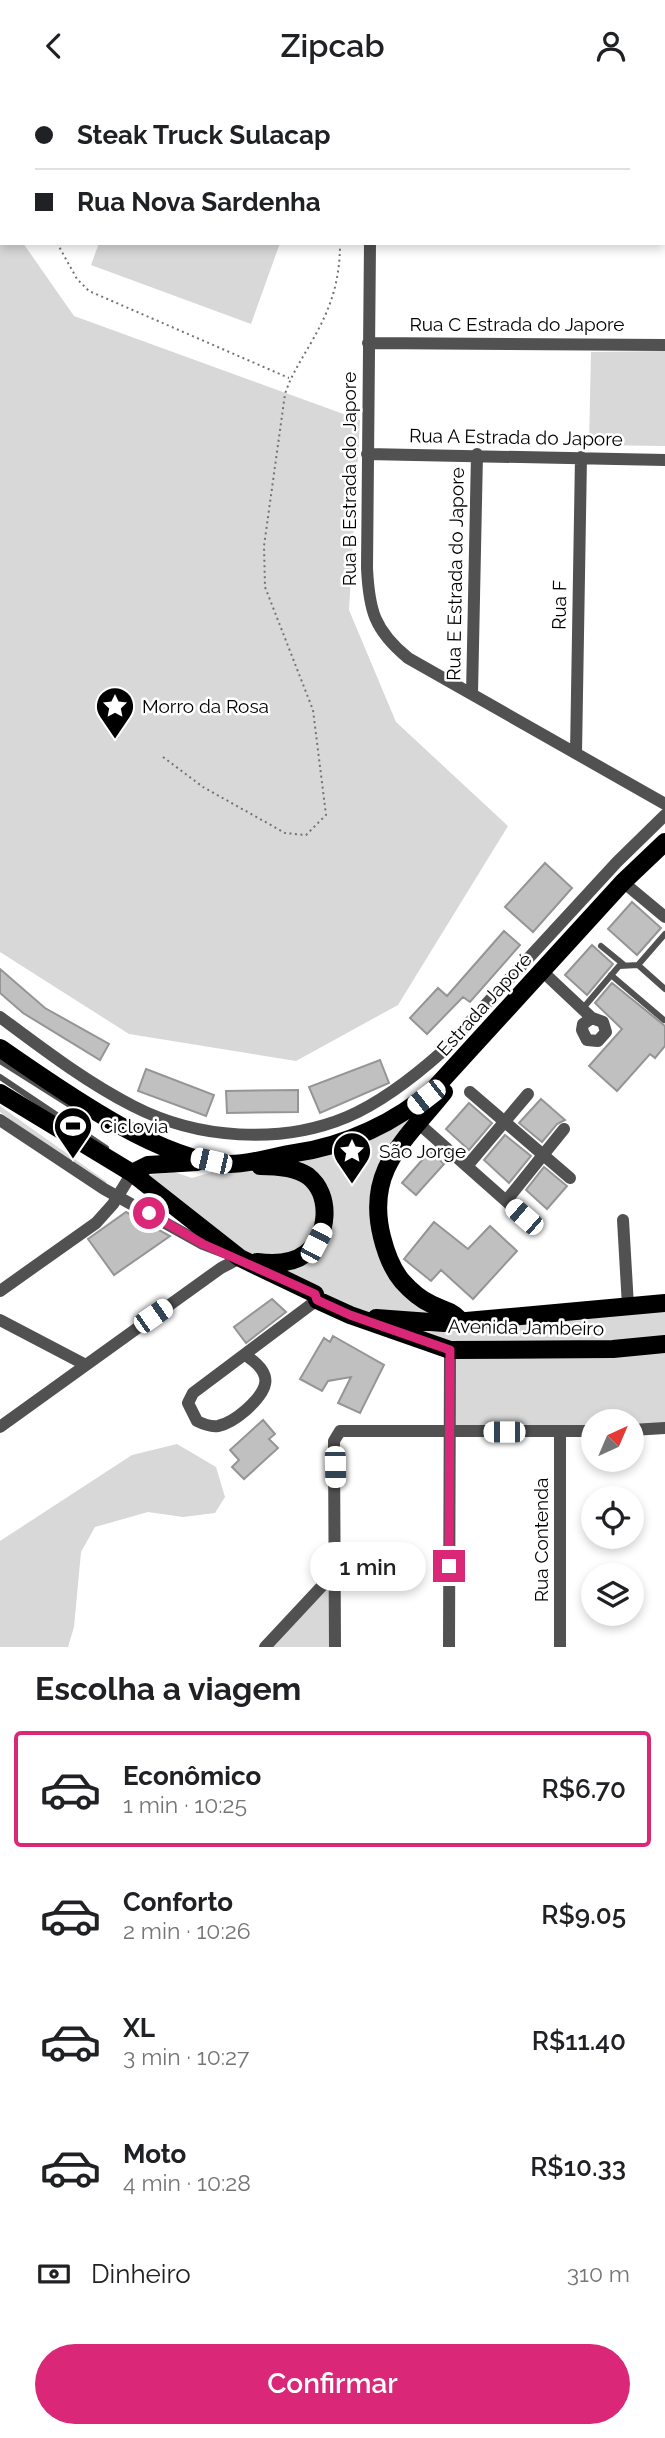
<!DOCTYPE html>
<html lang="pt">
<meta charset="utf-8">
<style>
:root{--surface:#fff;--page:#f2f2f2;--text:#202124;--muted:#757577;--line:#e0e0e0;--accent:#db2777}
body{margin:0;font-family:Raleway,sans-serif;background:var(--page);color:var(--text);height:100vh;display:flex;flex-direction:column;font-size:26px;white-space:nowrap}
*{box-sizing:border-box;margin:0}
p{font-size:23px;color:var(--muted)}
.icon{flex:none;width:38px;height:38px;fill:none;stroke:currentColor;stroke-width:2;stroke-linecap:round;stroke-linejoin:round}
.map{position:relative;height:1556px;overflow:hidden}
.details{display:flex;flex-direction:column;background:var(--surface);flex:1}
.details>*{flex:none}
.top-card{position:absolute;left:0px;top:0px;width:665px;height:154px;box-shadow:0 4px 10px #0003;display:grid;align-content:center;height:154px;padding:0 35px;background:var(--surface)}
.needle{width:46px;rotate:44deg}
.buttons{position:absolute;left:581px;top:1318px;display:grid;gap:14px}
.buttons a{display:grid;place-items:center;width:63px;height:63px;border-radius:50%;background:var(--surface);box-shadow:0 4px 10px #0003;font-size:35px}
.end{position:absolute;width:32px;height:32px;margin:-16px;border:9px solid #db2777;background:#fff;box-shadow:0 0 0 4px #fff}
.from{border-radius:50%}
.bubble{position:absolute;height:49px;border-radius:24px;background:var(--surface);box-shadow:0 4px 10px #0003;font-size:23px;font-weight:600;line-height:49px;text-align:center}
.car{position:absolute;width:21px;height:42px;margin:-21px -10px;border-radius:9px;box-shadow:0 0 5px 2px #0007;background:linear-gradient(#fff 24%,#345 0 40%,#fff 0 76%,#345 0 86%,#fff 0)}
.top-card b{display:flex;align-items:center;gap:24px;height:66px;font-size:26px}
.top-card b+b{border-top:2px solid var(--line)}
.top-card i{width:18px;height:18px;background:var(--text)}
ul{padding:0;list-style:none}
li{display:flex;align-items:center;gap:21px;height:116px;margin:0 14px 10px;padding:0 21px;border:4px solid transparent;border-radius:7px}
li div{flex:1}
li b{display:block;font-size:26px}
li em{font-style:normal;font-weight:600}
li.active{border-color:var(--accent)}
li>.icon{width:63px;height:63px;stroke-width:1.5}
h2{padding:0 35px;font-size:32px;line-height:84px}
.pay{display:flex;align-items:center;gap:18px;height:77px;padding:0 35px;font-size:26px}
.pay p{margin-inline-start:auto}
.action{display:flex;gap:14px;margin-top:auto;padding:14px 35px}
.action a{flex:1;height:80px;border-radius:42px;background:var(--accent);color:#fff;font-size:28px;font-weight:600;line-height:80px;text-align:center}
header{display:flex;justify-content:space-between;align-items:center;height:91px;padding:0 35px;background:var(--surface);font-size:32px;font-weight:600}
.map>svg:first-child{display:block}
.green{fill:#d8d8d8}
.building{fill:#c0c0c0;stroke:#959595;stroke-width:2}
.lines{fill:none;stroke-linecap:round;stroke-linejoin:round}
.path{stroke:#737373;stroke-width:2;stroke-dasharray:2 3.5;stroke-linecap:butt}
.lane{stroke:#515151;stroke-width:6}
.street{stroke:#515151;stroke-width:12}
.primary{stroke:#000;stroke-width:18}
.route{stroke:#db2777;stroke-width:9}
.labels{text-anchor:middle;stroke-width:5;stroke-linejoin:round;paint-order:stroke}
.street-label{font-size:19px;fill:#000;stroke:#fff}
.poi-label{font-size:19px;fill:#000;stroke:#fff;text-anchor:start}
</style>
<header><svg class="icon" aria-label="back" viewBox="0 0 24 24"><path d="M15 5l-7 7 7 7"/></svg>Zipcab<svg class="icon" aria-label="person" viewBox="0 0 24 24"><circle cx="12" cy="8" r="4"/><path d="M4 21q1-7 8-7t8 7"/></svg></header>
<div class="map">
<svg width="665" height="1556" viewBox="0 0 665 1556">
<rect width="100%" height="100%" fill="#fff"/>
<path class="green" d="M0 143 2 152H23L74 225 360 329 349 519 396 631 508 735 398 914 296 970 129 943 0 861Z
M99 152H280L251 233 91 174Z
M665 260V355L589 354 591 261Z
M0 1015 107 1091 104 1095 0 1021Z
M423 1017 384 1090 383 1140 401 1184 435 1223 665 1212V1337L632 1339V1330H593V1340L449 1342 451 1252 350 1221 246 1164 149 1084 174 1081 192 1087 232 1075 280 1069Z
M177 1353 216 1376 225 1406 215 1422 183 1426 148 1421 95 1436 81 1461 74 1536 68 1556H0V1450L132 1364Z
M333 1476 334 1556H264Z"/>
<path class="building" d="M545 772 572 797 533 841 505 816Z
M632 811 661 837 637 864 608 838Z
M504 840 520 854 470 911 463 906 427 943 410 927 438 897 447 905Z
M592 854 613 873 587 904 565 884Z
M0 878 45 917 109 953 100 969 23 922 0 902Z
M612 892 665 935V955L655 967 650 963 617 1000 589 975 622 938 595 912Z
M380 969 389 992 320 1022 309 996Z
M146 978 214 1004 206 1025 138 1000Z
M298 999V1021L227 1022 226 1000Z
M541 1008 565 1029 557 1033 542 1051 519 1032Z
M469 1012 492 1032 469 1059 446 1038Z
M505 1044 531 1065 509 1092 484 1069Z
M430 1060 444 1073 416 1104 402 1092Z
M544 1076 567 1095 547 1118 526 1099Z
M126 1121 170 1145 114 1184 88 1148Z
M434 1131 468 1158 490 1135 517 1160 473 1208 441 1179 431 1190 404 1168Z
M272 1208 286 1221 246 1252 234 1236Z
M333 1245 384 1274 360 1322 338 1312 351 1286 328 1290 322 1300 300 1288 324 1247 330 1251Z
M263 1329 275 1343 269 1348 278 1357 244 1388 232 1376 239 1369 230 1359Z"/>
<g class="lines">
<path class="path" d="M431 2V0
M57 152 77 188 89 200 289 287
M163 666 203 696 285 742 306 744 326 724 313 619 265 496 264 455 285 303C291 284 302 268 312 250 331 217 340 190 340 152"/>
<path class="lane" d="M601 855 623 873
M638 874 665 898
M611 884 664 929
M584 916 619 875 638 874 665 843
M0 970 76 1018
M0 986 106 1057"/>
<path class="street" d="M31 2 32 0
M0 38H2
M0 121H2
M663 139H665
M370 152 367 477C369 519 374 539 408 567L665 713
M368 252 665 254
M367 363 665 369
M472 603 477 363
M576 662 581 366
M623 791 665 826
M542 880 592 927 603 931 606 941 598 950 587 949 582 939 583 933 592 927
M0 926C43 958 86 991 133 1015 197 1048 280 1054 347 1026 382 1011 415 985 443 960L617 771 665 724
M470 1001 570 1087
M0 1029 104 1098 203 1153 229 1163
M418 1032 524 1126
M467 1075 528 1003
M506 1110 564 1038
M623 1129 628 1215
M0 1200 96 1132 113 1113 132 1082
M0 1229 84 1273
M245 1264C275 1283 269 1298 246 1319 238 1326 228 1333 218 1335 211 1336 203 1333 197 1330L188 1312 193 1302 317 1209
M0 1336 221 1177 240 1167
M632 1339 665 1337
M560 1342V1556
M265 1556 336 1480
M335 1556 334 1350 340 1340H593
M449 1556 450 1259"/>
<path class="primary" d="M0 957C57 996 157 1069 227 1073 248 1074 274 1065 295 1062 345 1055 397 1031 434 998L623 791 665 751
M444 1001C406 1049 365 1078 382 1146 386 1162 391 1177 402 1190 410 1199 420 1208 431 1213 441 1218 452 1220 459 1228
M0 1002 132 1082 240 1167 315 1203 317 1209 350 1224 450 1259 613 1258 665 1253
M132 1082 148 1074 197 1071
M257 1171C273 1173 292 1173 305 1163 329 1146 332 1104 308 1085 295 1076 275 1075 260 1075
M376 1227 444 1232 665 1212"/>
</g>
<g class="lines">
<path class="route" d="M149 1122 203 1153 315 1203 317 1209 350 1224 450 1259 449 1475"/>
</g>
<defs>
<g id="sight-pin" transform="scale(2.0125)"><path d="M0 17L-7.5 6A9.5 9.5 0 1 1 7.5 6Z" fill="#000" stroke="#fff"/><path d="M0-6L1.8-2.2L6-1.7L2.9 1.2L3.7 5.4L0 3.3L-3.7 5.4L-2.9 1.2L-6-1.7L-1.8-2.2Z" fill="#fff"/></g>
<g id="stadium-pin" transform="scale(2.0125)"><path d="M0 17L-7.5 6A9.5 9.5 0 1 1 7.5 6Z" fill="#000" stroke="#fff"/><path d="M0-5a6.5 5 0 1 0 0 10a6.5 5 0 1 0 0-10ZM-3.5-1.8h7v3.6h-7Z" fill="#fff"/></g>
</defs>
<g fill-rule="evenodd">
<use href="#sight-pin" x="115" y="615"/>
<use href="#stadium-pin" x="73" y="1035"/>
<use href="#sight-pin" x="352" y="1060"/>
</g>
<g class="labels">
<g class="street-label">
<text x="517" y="240">Rua C Estrada do Japore</text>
<text transform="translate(516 346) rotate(1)" y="7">Rua A Estrada do Japore</text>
<text transform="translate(349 388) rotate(-90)" y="7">Rua B Estrada do Japore</text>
<text transform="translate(455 483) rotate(-89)" y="7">Rua E Estrada do Japore</text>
<text transform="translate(559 514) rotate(-89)" y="7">Rua F</text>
<text transform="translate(484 913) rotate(-48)" y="7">Estrada Japoré</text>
<text transform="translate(526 1236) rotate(1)" y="7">Avenida Jambeiro</text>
<text transform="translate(541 1449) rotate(-90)" y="7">Rua Contenda</text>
</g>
<g class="poi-label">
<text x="142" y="622">Morro da Rosa</text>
<text x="100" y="1042">Ciclovia</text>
<text x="379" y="1067">São Jorge</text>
</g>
</g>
</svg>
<div class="buttons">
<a><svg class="needle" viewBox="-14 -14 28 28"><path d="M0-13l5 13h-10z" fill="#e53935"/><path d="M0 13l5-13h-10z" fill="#757577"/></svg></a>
<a><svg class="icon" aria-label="locate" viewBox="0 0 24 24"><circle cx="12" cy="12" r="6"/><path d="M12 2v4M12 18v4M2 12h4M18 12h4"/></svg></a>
<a><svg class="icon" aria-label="layers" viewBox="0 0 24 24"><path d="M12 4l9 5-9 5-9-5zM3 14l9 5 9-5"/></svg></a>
</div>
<i class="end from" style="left:149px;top:1122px"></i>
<i class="end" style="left:449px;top:1475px"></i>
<div class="bubble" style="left:310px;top:1451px;width:116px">1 min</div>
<i class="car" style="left:426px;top:1006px;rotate:232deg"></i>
<i class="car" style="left:211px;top:1070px;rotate:283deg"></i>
<i class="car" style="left:524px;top:1126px;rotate:311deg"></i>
<i class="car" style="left:316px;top:1152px;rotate:28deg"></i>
<i class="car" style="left:153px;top:1225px;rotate:55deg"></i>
<i class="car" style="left:504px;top:1341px;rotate:270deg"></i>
<i class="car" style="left:335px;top:1376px;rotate:179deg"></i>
<div class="top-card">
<b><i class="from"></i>Steak Truck Sulacap</b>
<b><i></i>Rua Nova Sardenha</b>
</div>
</div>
<section class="details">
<h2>Escolha a viagem</h2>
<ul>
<li class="active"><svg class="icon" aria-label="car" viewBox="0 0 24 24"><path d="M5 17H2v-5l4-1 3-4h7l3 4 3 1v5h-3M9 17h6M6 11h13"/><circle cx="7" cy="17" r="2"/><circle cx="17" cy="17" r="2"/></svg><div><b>Econômico</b><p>1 min · 10:25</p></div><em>R$6.70</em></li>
<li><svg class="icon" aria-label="car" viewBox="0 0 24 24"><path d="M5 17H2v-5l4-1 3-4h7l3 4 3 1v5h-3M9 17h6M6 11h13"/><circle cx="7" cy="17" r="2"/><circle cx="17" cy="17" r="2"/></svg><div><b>Conforto</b><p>2 min · 10:26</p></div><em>R$9.05</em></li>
<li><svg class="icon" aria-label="car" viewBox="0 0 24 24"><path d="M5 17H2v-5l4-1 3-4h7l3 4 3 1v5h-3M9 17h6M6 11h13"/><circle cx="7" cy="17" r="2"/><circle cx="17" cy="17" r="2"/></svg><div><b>XL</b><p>3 min · 10:27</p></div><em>R$11.40</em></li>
<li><svg class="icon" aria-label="car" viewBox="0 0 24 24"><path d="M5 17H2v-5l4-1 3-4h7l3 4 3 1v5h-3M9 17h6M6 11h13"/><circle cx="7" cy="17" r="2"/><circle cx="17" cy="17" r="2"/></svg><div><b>Moto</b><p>4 min · 10:28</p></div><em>R$10.33</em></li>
</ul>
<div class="pay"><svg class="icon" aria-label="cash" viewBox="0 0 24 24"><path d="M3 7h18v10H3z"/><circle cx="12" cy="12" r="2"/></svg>Dinheiro<p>310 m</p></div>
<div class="action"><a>Confirmar</a></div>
</section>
